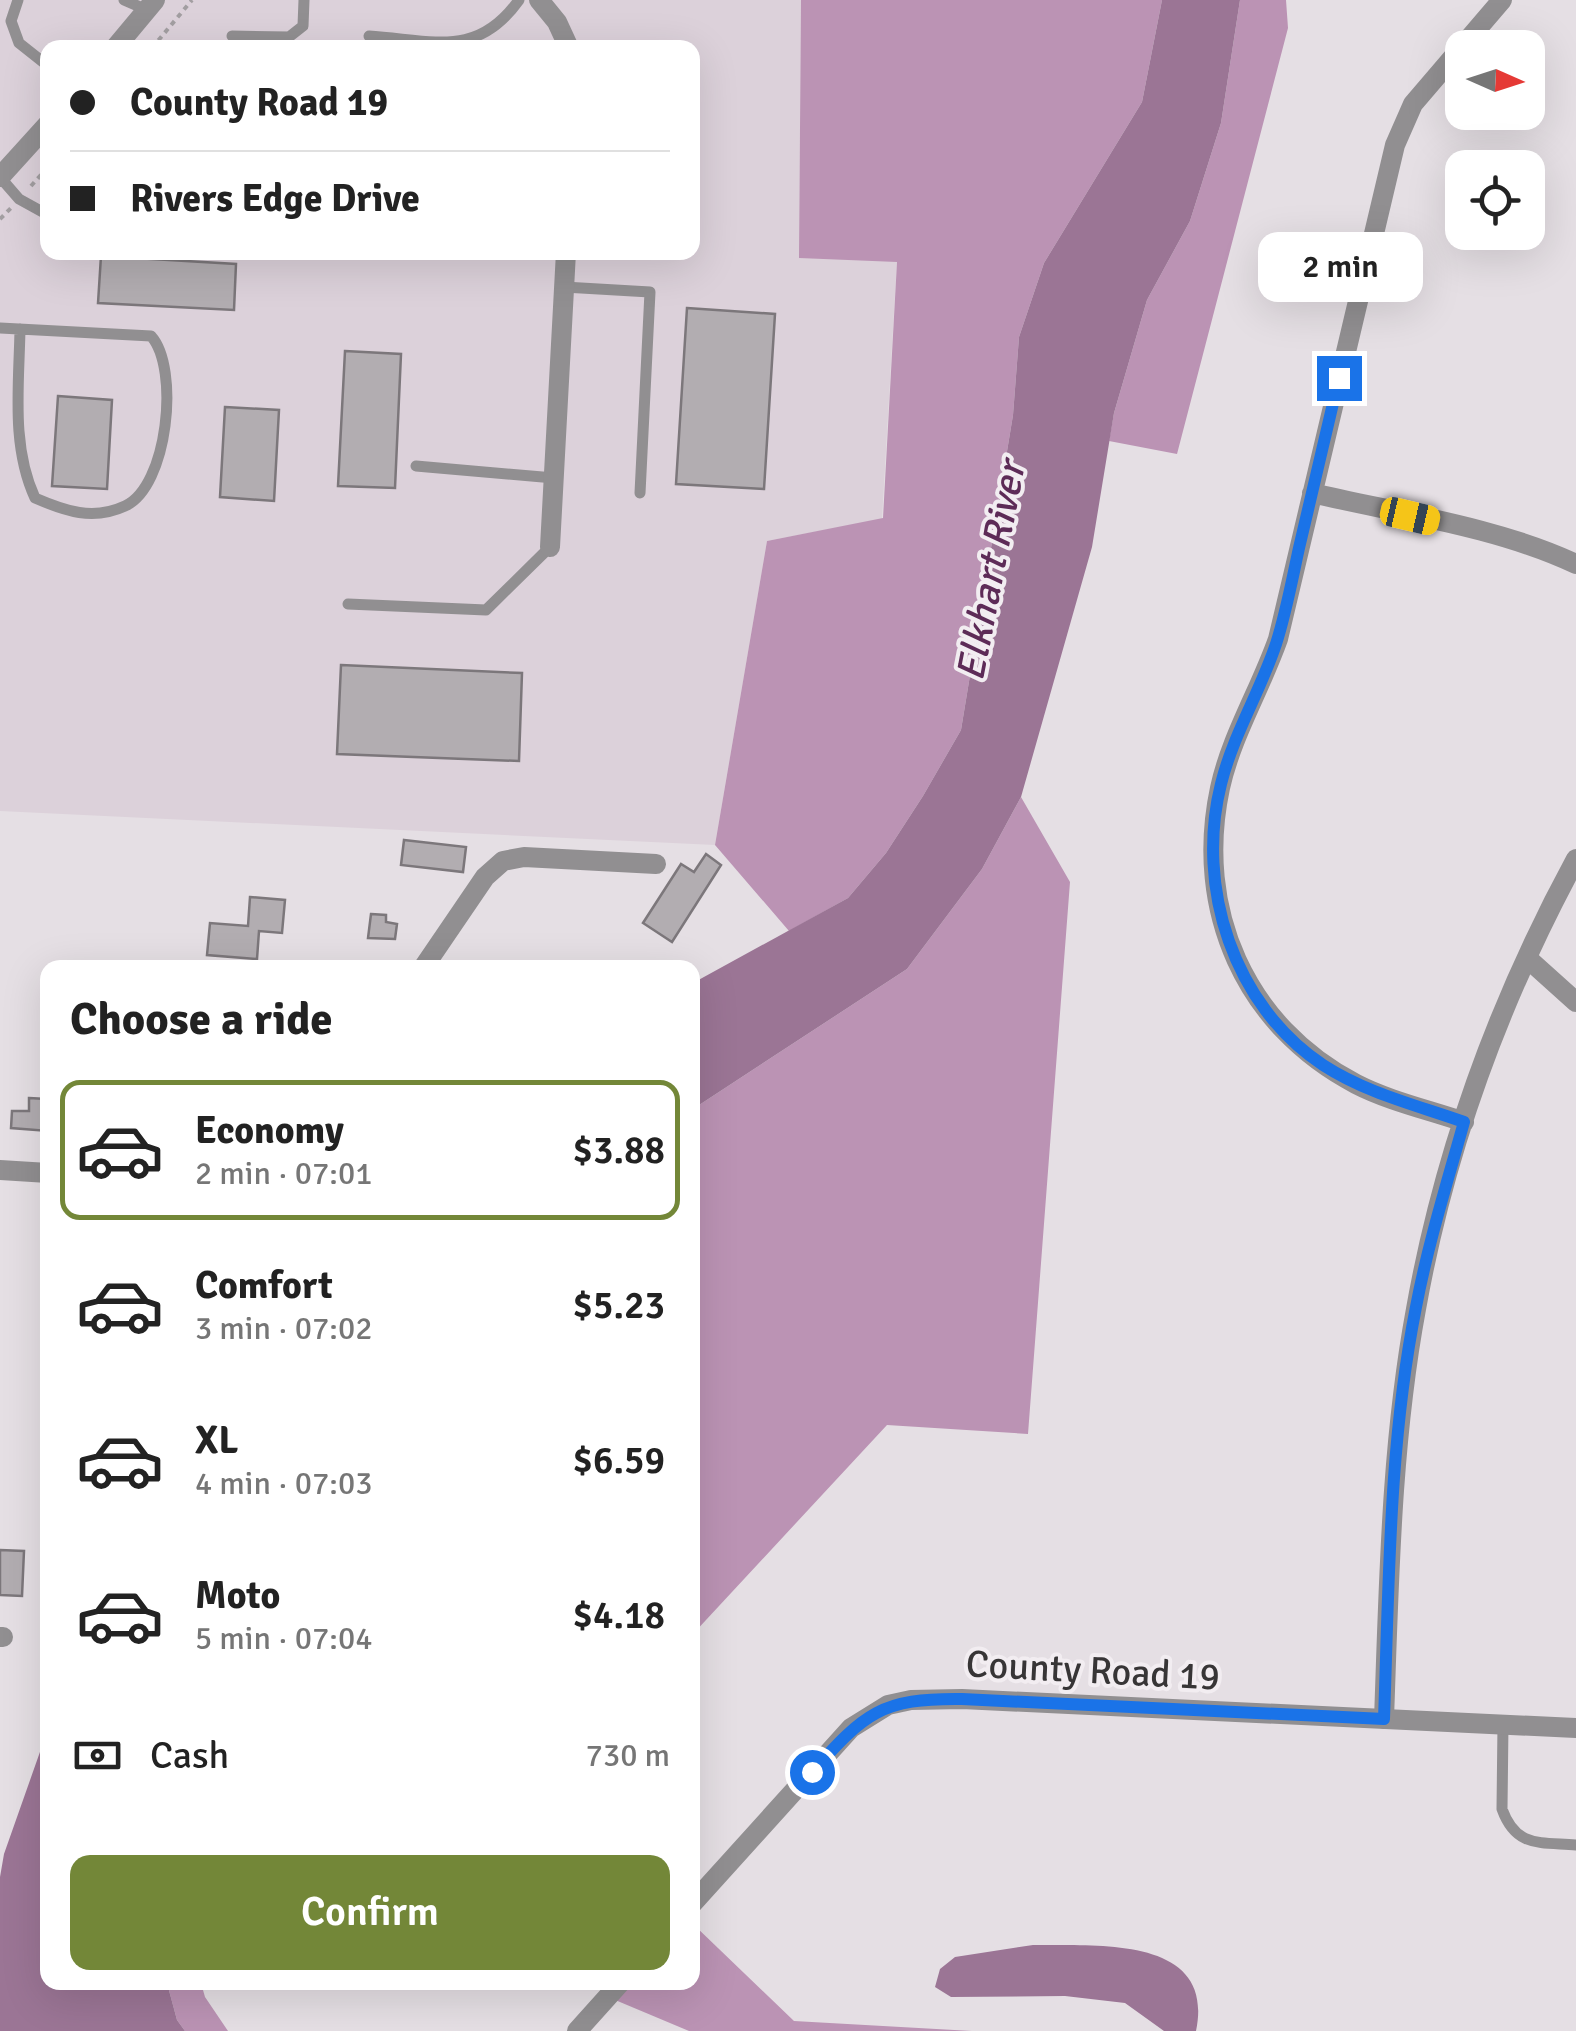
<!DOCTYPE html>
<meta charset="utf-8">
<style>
:root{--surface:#fff;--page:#f2f2f2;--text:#222;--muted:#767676;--line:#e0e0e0;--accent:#738738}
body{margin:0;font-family:Signika,sans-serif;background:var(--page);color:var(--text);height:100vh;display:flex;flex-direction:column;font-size:38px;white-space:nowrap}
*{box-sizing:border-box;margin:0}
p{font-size:32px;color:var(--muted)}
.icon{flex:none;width:55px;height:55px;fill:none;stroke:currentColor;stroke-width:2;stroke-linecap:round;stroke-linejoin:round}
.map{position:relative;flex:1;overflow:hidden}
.sheet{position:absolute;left:40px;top:960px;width:660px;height:1030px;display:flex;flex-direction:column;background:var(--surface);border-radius:20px;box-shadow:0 10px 40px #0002}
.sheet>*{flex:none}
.banner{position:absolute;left:40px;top:40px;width:660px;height:220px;border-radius:20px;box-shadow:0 10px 40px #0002;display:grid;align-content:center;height:220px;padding:0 30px;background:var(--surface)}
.needle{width:65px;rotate:93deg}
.controls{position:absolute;left:1445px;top:30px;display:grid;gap:20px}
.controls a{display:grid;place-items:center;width:100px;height:100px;border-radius:20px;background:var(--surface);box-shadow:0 10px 40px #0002;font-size:50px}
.end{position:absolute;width:45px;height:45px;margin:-22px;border:12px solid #1a73e8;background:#fff;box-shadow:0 0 0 5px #fff}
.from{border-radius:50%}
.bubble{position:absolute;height:70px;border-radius:20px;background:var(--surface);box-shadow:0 10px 40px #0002;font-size:32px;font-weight:600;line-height:70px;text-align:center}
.car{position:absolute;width:30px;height:60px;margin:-30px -15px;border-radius:12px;box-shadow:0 0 8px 2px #0007;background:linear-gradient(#f5c518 24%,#345 0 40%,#f5c518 0 76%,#345 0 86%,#f5c518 0)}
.banner b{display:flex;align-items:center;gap:35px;height:95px;font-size:38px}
.banner b+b{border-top:2px solid var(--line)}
.banner i{width:25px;height:25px;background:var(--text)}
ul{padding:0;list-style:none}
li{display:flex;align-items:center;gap:30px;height:140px;margin:0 20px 15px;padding:0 10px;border:5px solid transparent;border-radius:20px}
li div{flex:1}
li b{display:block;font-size:38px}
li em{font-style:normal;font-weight:600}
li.active{border-color:var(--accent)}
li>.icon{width:90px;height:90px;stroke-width:1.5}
h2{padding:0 30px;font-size:45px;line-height:120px}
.pay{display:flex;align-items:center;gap:25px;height:110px;padding:0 30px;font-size:38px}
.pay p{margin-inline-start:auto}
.button{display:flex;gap:20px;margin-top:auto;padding:20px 30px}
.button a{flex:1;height:115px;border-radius:20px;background:var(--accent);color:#fff;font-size:40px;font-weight:600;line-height:115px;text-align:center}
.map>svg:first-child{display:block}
.built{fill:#dcd1da;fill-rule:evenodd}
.forest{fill:#bb93b4}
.water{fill:#9b7595}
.building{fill:#b2adb1;stroke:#7c777b;stroke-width:2.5}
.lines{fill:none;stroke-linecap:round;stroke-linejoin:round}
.path{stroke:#a29ea1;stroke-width:4;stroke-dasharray:5 5;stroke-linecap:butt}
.service{stroke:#918f91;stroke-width:11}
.minor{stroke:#918f91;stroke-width:20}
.tertiary{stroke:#918f91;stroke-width:20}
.route{stroke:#1a73e8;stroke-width:12}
.labels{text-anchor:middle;stroke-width:8;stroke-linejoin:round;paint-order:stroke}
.street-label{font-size:38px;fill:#373536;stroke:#f2edf1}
.water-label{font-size:40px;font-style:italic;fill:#5d2b57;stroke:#f2edf1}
</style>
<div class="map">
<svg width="1576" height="2031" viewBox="0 0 1576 2031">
<rect width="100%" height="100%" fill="#e5dfe4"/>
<path class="built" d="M0 0H801L799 257 897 261 882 519 767 541 715 845 0 811ZM48 48H692V252H48Z"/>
<path class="forest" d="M801 0H1162L1142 102 1044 263 1019 337 1013 415 961 730 923 796 886 853 848 898 789 931 715 845 767 541 883 518 897 262 799 258Z
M1240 0H1286L1288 28 1177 454 1109 441 1114 413 1147 300 1190 221 1221 123Z
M1021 797 1070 882 1028 1434 887 1425 693 1634V1109L907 969 982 869Z
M693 1924 794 2021 972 2031H689L608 1997 621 1983 692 1982Z
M167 1983H201L205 1997 228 2031H185L177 2020Z"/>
<path class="water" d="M1162 0H1240L1221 123 1190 221 1147 300 1114 413 1092 547 1021 797 982 869 907 969 693 1109V983L848 898 886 853 923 796 961 730 1013 415 1019 337 1044 263 1142 102Z
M47 1732 48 1982 167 1983 177 2020 185 2031H0V1877L4 1854Z
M1033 1945C1096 1946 1216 1935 1196 2031H1164L1125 2003 1065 1996 951 1997 935 1987 940 1969 955 1957Z"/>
<path class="building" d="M101 256 236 264 234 310 98 303Z
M687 308 775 314 764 489 676 484Z
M345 351 401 354 395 488 338 486Z
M58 396 112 400 107 489 52 486Z
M225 407 279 410 274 501 220 497Z
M341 665 522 673 519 761 337 754Z
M404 840 466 847 463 872 401 865Z
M706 854 721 865 672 942 643 923 681 864 694 872Z
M250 897 285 900 282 933 259 931 257 959 207 955 210 923 248 926Z
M371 914 386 915V922L397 924 395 939 368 938Z
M29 1098 46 1099 48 1131 11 1128 12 1111H29Z
M0 1550 24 1551 22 1596 0 1595Z"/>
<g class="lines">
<path class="path" d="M152 48 192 0
M31 186 48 167
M0 219 11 208"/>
<path class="service" d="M18 0 11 21 19 43 48 66
M124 0 147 10
M232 36 289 37 303 26 304 0
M369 36C433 40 477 59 519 0
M0 177 19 199 48 215
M564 287 650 292 640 493
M0 328 151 336C180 368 168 487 125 506 93 521 65 511 35 498 11 446 19 386 20 329
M416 466 554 478
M348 604 486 610 550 547
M1503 1724 1502 1809C1516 1848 1540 1842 1576 1845"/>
<path class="minor" d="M539 0 557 22 569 48
M1312 493C1397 513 1498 527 1576 564
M550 547 566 252
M1527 958 1576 1002
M423 968 485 877 503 861 524 857 656 864
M1464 1122C1429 1110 1389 1101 1356 1084 1245 1026 1194 910 1220 788 1231 737 1260 690 1278 639L1395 145 1413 104 1502 0
M0 1170 48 1173
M0 1637H3
M1384 1719C1389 1582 1391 1444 1416 1309 1444 1152 1500 999 1576 859"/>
<path class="tertiary" d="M115 48 155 0
M0 177 48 124
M692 1904 851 1728 888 1705 911 1700 962 1699 1576 1728
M577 2031 621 1982"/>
</g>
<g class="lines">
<path class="route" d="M812 1772C865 1713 881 1698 962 1699L1384 1719C1389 1582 1389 1442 1416 1307 1428 1244 1447 1183 1464 1122 1416 1105 1366 1093 1323 1065 1234 1006 1195 887 1221 784 1233 735 1260 692 1276 644 1286 613 1292 580 1299 548 1312 491 1326 435 1339 378"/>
</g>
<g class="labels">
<g class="street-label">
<text transform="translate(1093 1670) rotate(3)" y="13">County Road 19</text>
</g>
<g class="water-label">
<text transform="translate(990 571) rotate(-79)" y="14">Elkhart River</text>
</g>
</g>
</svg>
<div class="controls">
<a><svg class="needle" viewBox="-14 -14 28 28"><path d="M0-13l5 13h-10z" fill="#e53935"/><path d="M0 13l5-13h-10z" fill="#767676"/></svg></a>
<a><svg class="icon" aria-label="locate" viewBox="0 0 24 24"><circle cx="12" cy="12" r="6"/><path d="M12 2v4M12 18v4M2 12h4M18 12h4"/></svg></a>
</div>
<i class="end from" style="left:812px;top:1772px"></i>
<i class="end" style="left:1339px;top:378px"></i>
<div class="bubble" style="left:1258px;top:232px;width:165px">2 min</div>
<i class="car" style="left:1410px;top:516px;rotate:103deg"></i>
<div class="banner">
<b><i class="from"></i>County Road 19</b>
<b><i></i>Rivers Edge Drive</b>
</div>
<section class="sheet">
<h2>Choose a ride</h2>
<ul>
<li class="active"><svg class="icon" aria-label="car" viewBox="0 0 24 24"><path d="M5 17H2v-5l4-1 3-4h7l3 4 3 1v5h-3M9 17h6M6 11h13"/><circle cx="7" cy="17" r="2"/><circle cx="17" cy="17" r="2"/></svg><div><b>Economy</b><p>2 min · 07:01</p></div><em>$3.88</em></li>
<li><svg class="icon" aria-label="car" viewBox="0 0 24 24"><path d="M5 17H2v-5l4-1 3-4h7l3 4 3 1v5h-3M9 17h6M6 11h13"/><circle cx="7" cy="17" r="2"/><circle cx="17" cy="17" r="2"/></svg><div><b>Comfort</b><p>3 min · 07:02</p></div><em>$5.23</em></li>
<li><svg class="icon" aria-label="car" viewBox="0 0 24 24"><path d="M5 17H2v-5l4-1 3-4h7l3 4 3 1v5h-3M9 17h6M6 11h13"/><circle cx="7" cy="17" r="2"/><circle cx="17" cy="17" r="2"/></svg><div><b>XL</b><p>4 min · 07:03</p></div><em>$6.59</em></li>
<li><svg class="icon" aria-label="car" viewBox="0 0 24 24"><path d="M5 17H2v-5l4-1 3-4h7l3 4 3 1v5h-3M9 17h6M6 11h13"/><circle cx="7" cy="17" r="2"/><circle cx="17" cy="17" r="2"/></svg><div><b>Moto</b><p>5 min · 07:04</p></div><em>$4.18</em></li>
</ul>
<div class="pay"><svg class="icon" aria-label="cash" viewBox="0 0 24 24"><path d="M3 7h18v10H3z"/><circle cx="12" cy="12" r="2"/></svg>Cash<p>730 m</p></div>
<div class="button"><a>Confirm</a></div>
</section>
</div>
